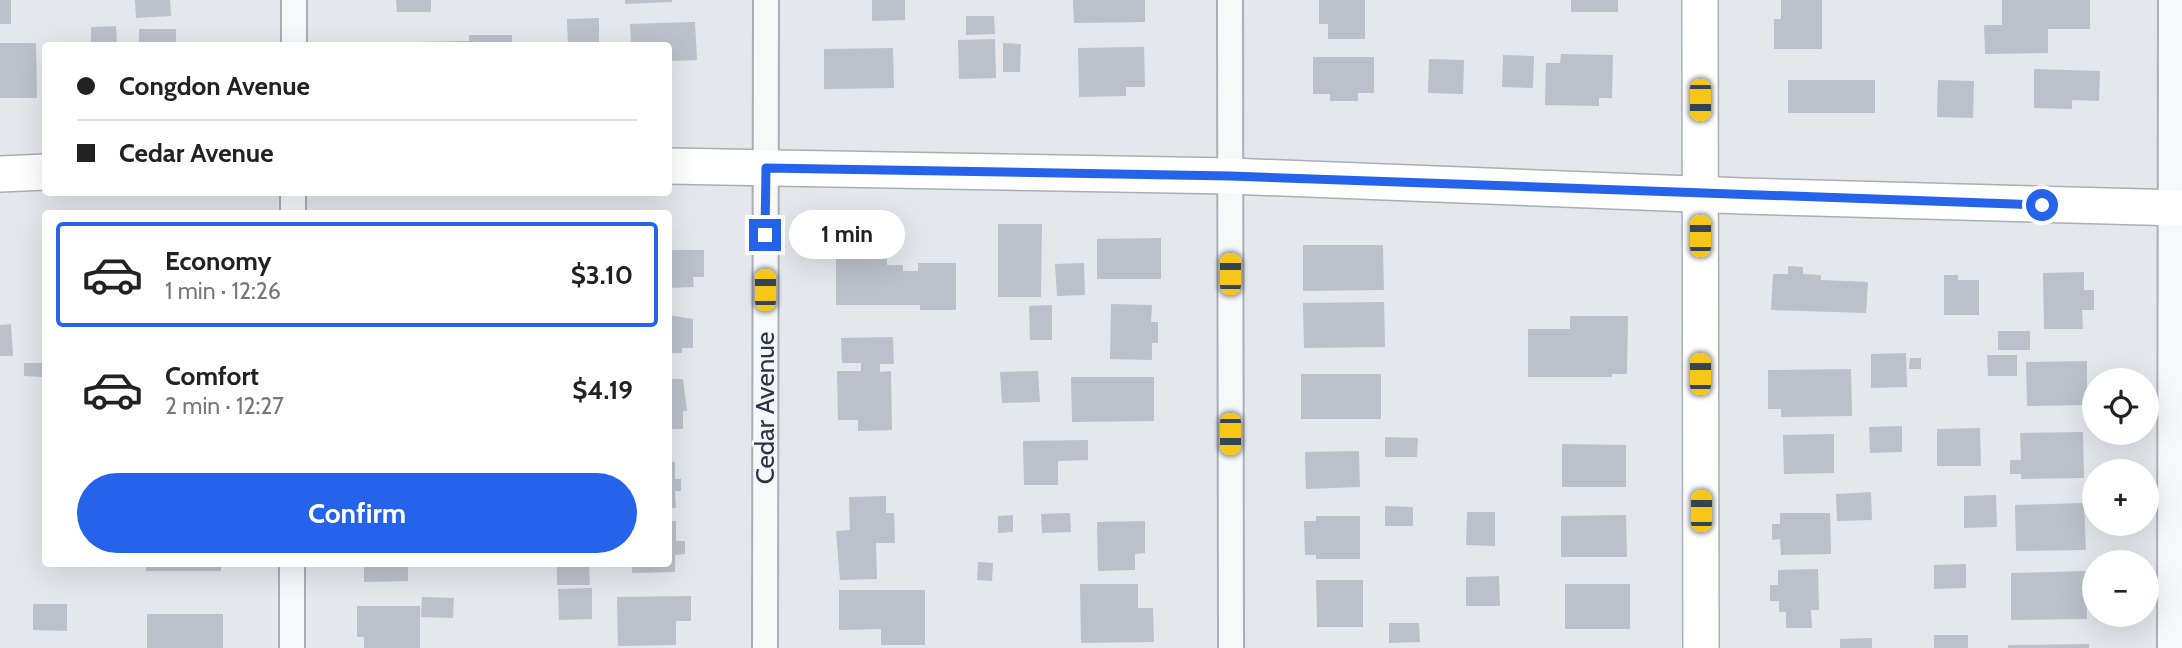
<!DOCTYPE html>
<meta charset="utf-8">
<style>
:root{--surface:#fff;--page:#f6f6f6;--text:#222;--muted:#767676;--line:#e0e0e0;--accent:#2563eb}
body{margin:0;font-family:Cabin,sans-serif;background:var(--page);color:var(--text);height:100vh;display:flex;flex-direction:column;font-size:26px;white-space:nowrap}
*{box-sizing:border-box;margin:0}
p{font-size:23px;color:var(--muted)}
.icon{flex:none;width:38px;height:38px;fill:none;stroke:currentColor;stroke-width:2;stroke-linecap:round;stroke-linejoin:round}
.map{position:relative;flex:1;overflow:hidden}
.panel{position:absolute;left:42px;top:210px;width:630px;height:357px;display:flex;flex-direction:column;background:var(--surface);border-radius:7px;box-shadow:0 7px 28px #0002}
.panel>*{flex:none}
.hud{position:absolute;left:42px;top:42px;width:630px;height:154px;border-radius:7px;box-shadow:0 7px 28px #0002;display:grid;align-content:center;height:154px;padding:0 35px;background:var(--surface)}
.tools{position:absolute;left:2082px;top:368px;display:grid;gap:14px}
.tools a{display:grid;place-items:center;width:77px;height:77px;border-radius:50%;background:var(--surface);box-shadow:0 7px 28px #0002;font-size:35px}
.end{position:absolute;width:32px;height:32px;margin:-16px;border:9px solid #2563eb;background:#fff;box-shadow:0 0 0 4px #fff}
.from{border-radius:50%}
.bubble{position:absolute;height:49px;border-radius:24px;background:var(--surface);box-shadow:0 7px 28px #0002;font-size:23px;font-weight:800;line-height:49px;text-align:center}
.car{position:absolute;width:21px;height:42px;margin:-21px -10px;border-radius:9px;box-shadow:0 0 5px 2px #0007;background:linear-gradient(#f5c518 24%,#345 0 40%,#f5c518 0 76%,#345 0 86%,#f5c518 0)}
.hud b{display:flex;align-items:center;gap:24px;height:66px;font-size:26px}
.hud b+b{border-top:2px solid var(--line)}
.hud i{width:18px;height:18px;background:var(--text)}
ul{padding:12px 0 0;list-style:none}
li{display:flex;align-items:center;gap:21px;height:105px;margin:0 14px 10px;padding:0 21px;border:4px solid transparent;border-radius:7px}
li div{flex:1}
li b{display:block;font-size:26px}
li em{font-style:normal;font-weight:800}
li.current{border-color:var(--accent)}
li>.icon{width:63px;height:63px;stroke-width:1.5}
.primary-button{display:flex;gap:14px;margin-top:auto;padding:14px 35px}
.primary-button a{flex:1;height:80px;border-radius:42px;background:var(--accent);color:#fff;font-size:28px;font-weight:800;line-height:80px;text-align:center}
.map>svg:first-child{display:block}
.building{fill:#bbc0ca}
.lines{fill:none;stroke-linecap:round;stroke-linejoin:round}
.street-casing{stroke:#a9aeb7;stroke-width:28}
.secondary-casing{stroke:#a9aeb7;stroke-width:38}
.street{stroke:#f7f8fa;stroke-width:24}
.secondary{stroke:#fff;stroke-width:35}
.route{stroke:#2563eb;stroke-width:9}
.labels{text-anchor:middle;stroke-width:5;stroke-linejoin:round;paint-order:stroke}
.street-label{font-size:26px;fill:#2b3445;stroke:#f4f6f9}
</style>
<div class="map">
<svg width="2182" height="648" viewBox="0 0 2182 648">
<rect width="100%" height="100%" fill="#e4e7ec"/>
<path class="building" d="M0 0H11V24H0Z
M135 0H170L171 16 136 18Z
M396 0H431V12H397Z
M625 0H672V2L625 4Z
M872 0H905V20L872 21Z
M1073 0H1145V22L1074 23Z
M1319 0H1365V39H1328V24H1319Z
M1571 0H1618V12H1571Z
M1781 0H1822V49H1774V19H1781Z
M2002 0H2090V29H2048V53L1985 54 1984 25H2002Z
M966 16H994L995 34 966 35Z
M599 18V46H568L567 19Z
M695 22 697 60 672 61V64H668V46H631L630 24Z
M116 26 117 46H91V27Z
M139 29H176V46H139Z
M469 35H512V46H412V42L469 41Z
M995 39 996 78 959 79 958 40Z
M0 43H36L37 98H0Z
M1003 43 1021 44 1020 72H1003Z
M1144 47 1145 87H1126V96L1079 97 1078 48Z
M893 48 894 88 824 89V49Z
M1561 54 1613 55 1612 98H1599V106L1545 105 1546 63H1560Z
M1503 55 1534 56 1533 88 1502 87Z
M1313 57H1374V93H1358V101H1330V94H1313Z
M1429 59 1464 60 1463 94 1428 93Z
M2034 69 2100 71 2099 101 2072 100V109L2034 108Z
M1788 80H1875V113H1788Z
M1938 80 1974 81 1973 118 1937 117Z
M998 224H1042L1041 297H998Z
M836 236H866V258H887V265H903V271H918V263H956V310H920V305H836Z
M1161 238V279H1097V239Z
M1303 245H1383L1384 290 1303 291Z
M668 250H704V277H693L694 287 668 288Z
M1084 263 1085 295 1057 296 1055 264Z
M1788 266 1803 267V274L1821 275V280L1868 282 1866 313 1771 310 1773 274H1788Z
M2084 272V290H2094V310H2082L2083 329H2044L2043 273Z
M1944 275H1958V280H1979V315H1944Z
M1384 302 1385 347 1304 348 1303 303Z
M1111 304 1152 305 1151 322H1158V343H1152V360L1110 359Z
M1052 305V340H1030L1029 306Z
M668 315 693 319V348H682V353H668Z
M1570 316H1628L1627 374H1612V377H1528V329H1570Z
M11 324 13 356H0V325Z
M1998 331H2030V350H1998Z
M893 337 894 364H880V372L891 371 892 430 858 431V420H838L837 371H861V363H842L841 338Z
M1906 353 1907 387 1871 388V354Z
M1987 355H2017V376H1988Z
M1910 358H1921V369H1909Z
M2087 361V405L2027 406 2026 362Z
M24 363H42V377L24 376Z
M1851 369 1852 416 1781 417V409H1768V370Z
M1038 371 1040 402 1002 403 1000 372Z
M1301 374H1381V419H1301Z
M1071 377H1154V421L1072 422Z
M668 379H683L687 411H683V429H668Z
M1902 426V452L1870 453 1869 427Z
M1980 428 1981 466H1937V429Z
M2083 432 2084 478 2021 479V474H2010V460H2021L2020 433Z
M1834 434V473L1784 474 1783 435Z
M1385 437 1418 438 1417 457H1385Z
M1088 440V460L1058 461V485H1024L1023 441Z
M1562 444 1626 445V487H1562Z
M1359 451 1360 487 1306 489 1305 452Z
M668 462H675V479H681V491H675L676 508H668Z
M1871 492 1872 520 1837 521 1836 494Z
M1996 495 1997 527 1964 528V496Z
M886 496V513H894L895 543H876L877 579 840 580 836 531 850 530 849 497Z
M2084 503 2086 550 2016 551 2015 505Z
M1385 506 1413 507V526H1385Z
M1467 512H1495V546L1466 545Z
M1070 513 1071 532 1042 533 1041 514Z
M1780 513H1830L1831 554 1781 555 1780 539 1772 540V524H1780Z
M1013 515V532L998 533V516Z
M1626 515 1627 557H1561V516Z
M1316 516H1360V559H1316V555H1305L1304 521H1316Z
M668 521H676V541H685V554L675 555V572L632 573V564H668Z
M1145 521V553L1135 554V570L1098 571 1097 522Z
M978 562 993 563 992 581 977 580Z
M146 564H221V571H146Z
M364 564H408V581L364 582Z
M557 564H589L590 585H557Z
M1966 564V588L1934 589V565Z
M1818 569 1819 610H1811L1812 628H1786V612H1779V601H1770V585H1778V570Z
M2086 571 2087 619 2011 620V573Z
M1499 576 1500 606H1466V577Z
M1316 580H1363V627H1317Z
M1080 584H1138V608H1153L1154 642 1081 643Z
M1565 584H1630V629H1565Z
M592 588V619L559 620 558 589Z
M839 590H925V645H881V629L839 630Z
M691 596V621H676V645L618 646 617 597Z
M422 597 454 598 453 618 421 617Z
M33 604H67V631L33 630Z
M357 606H420V648H364V637H357Z
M147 614H223V648H147Z
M1389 623H1419L1420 642 1389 643Z
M1934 635H1968V648H1934Z
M1872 638V648H1840V639Z
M2089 644V648H2008V645Z"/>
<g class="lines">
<g class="street-casing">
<path id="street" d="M294 0V46
M1230 0 1231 648
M293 214V192
M292 648V564
M765 648 766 0
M2170 648 2171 0"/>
</g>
<g class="secondary-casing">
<path id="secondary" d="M1700 0 1701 648
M668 166 1230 176 1743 196 2182 208
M0 174 46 172"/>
</g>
<use href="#street" class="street"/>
<use href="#secondary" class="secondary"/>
</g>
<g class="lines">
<path class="route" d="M765 235 766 168 1230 176 2042 205"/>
</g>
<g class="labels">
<g class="street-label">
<text transform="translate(765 408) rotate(-90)" y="9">Cedar Avenue</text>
</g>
</g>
</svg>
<div class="tools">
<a><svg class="icon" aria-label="locate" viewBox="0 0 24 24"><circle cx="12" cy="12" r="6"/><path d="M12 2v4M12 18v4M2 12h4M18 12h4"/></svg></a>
<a>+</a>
<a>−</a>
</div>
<i class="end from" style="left:2042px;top:205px"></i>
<i class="end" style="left:765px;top:235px"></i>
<div class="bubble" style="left:789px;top:210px;width:116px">1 min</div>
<i class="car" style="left:1700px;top:100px;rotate:180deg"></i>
<i class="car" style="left:1700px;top:236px;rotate:0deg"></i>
<i class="car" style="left:1230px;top:274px;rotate:0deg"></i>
<i class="car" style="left:765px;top:290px;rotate:0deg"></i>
<i class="car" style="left:1700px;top:374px;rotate:0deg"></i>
<i class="car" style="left:1230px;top:434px;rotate:180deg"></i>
<i class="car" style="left:1701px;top:511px;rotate:0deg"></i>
<div class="hud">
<b><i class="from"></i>Congdon Avenue</b>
<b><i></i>Cedar Avenue</b>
</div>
<section class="panel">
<ul>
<li class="current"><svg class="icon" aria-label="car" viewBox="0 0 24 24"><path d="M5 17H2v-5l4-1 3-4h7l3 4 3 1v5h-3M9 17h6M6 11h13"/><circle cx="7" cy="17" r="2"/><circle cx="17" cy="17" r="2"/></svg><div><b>Economy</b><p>1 min · 12:26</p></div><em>$3.10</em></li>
<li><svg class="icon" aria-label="car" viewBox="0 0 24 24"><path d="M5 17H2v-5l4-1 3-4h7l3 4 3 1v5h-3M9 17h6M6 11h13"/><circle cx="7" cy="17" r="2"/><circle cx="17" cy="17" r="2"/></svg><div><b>Comfort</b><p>2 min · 12:27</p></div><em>$4.19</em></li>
</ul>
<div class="primary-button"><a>Confirm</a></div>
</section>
</div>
